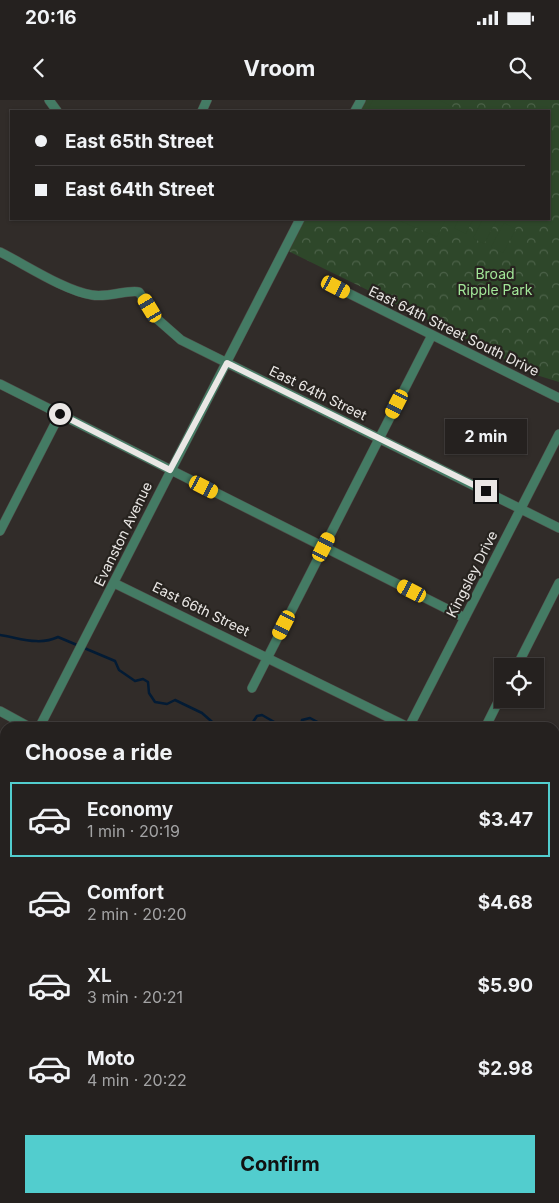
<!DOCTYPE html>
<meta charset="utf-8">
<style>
:root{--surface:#25211f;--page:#2d2928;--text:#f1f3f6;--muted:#a3a3a4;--line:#423e3d;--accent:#52cdce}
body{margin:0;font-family:Inter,sans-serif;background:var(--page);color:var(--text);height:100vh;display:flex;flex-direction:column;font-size:19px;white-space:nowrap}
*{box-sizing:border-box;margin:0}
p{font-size:16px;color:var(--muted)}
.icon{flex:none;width:28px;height:28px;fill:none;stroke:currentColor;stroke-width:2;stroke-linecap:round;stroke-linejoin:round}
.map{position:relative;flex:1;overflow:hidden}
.sheet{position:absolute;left:0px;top:622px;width:560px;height:481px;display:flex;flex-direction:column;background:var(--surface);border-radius:15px 15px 0 0;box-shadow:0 1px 4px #0004,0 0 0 1px var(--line)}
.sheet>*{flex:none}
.guide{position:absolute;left:10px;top:10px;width:540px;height:110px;border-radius:0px;box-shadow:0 1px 4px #0004,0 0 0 1px var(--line);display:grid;align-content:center;height:110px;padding:0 25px;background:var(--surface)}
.buttons{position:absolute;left:494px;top:558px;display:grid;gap:10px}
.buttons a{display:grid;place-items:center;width:50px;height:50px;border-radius:0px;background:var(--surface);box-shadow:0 1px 4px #0004,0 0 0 1px var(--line);font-size:25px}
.end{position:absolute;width:22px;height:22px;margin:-11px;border:6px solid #eae7e5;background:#111;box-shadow:0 0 0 2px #111}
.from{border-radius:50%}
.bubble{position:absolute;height:35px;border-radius:0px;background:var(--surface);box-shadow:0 1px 4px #0004,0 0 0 1px var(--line);font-size:16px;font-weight:700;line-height:35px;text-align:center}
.car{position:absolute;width:15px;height:30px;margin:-15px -8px;border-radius:6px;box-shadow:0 0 4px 1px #0007;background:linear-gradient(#f5c518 24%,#345 0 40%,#f5c518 0 76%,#345 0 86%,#f5c518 0)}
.guide b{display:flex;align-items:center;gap:18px;height:48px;font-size:19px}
.guide b+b{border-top:1px solid var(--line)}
.guide i{width:12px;height:12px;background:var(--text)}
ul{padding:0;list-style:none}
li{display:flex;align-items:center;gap:15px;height:75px;margin:0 10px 8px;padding:0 15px;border:2px solid transparent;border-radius:0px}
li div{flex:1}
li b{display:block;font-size:19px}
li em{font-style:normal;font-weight:700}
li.current{border-color:var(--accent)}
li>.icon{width:45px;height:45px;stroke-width:1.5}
h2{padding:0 25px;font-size:22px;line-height:60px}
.action{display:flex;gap:10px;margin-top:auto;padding:10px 25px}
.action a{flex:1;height:58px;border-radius:0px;background:var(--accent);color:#111;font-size:20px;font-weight:700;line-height:58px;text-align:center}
.status{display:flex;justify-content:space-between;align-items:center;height:35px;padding:0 25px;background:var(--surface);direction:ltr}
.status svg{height:14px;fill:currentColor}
header{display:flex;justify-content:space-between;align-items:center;height:65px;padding:0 25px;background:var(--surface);font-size:22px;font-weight:700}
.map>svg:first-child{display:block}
.forest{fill:url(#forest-crowns)}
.pitch{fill:#2e472a}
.water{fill:url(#water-ripples)}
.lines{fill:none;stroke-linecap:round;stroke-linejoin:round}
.stream{stroke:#031b34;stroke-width:2.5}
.minor-casing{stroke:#4f4a47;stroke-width:10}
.minor{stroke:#447b64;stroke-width:9}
.route{stroke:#eae7e5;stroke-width:6}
.labels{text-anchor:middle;stroke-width:4.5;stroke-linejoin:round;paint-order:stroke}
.park-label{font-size:14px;fill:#a2e698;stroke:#27231f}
.street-label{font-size:14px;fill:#eae7e5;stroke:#27231f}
</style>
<div class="status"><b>20:16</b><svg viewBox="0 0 49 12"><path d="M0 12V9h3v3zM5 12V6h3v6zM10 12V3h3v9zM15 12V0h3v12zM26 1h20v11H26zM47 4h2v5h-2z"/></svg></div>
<header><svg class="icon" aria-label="back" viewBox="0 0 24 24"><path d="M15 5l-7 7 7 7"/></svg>Vroom<svg class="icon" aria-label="search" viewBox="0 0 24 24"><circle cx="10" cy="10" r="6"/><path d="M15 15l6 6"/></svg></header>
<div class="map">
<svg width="559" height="1103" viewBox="0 0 559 1103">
<defs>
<pattern id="forest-crowns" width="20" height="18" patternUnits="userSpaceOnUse" patternTransform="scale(1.25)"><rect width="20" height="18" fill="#2e472a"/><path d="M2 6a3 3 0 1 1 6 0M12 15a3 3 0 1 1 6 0" fill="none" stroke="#4c6249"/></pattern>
<pattern id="water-ripples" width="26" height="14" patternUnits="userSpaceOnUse" patternTransform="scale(1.25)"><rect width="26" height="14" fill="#031b34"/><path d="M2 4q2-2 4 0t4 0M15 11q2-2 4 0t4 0" fill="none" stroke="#283c51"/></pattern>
</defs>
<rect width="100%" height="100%" fill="#312c29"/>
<path class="forest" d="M361 0H559V282L533 274 455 233 284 149 300 119H549V11H355Z"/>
<path class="pitch" d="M373 0H439L461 11H367Z
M396 119H446L437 137Z
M459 119H473L466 134 454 128Z
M483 119H497L484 144 473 138Z
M504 123 516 129 503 153 491 147Z"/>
<path class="water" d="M559 980V1103H509L511 1099H555V990Z"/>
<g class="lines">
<path class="stream" d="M0 535C20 538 39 546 58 537L115 561 119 570 135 581 143 579 148 582 149 593 155 602 167 604 175 600 202 613 219 628
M249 628 257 616 262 615 276 623 280 628
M301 628 302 620 310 618 329 628
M555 782 559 781
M228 1103 232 1099"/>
<g class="minor-casing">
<path id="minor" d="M49 0 57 11
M202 11 207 0
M355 11 361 0
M0 152C26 165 65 191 92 195 108 198 129 189 139 192L156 218 181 240 559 428
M336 187 559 298
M0 284 465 518
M0 431 60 314
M114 483 410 628
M517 566 559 483
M252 588 432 235
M0 611 31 628
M409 627 559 334
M39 628 300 119
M485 628 502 594
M0 702 5 692
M0 755 5 758
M0 897 5 900
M0 1076 5 1067
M382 1099 390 1103
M338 1103 341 1099"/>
</g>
<use href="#minor" class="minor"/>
</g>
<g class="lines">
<path class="route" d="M60 314 170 370 227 263 486 391"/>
</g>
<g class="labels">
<g class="park-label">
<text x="495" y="179">Broad<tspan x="495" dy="16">Ripple Park</tspan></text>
</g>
<g class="street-label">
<text transform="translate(454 231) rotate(26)" y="5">East 64th Street South Drive</text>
<text transform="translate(318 293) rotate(26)" y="5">East 64th Street</text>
<text transform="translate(123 434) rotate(-64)" y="5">Evanston Avenue</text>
<text transform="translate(472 474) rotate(-63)" y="5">Kingsley Drive</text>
<text transform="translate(201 509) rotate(26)" y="5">East 66th Street</text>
</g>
</g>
</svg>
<div class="buttons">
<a><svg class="icon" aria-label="locate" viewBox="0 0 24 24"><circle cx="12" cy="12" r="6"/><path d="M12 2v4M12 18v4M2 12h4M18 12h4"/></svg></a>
</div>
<i class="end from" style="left:60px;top:314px"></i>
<i class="end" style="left:486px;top:391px"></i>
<div class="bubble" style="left:445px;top:319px;width:82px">2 min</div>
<i class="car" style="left:336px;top:187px;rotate:117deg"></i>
<i class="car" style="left:150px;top:208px;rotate:329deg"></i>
<i class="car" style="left:397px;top:304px;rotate:207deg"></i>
<i class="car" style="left:204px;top:387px;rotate:117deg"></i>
<i class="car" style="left:324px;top:447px;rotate:27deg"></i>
<i class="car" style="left:412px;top:491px;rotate:297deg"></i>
<i class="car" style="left:284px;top:525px;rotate:207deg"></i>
<div class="guide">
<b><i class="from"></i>East 65th Street</b>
<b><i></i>East 64th Street</b>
</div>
<section class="sheet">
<h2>Choose a ride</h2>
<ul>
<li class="current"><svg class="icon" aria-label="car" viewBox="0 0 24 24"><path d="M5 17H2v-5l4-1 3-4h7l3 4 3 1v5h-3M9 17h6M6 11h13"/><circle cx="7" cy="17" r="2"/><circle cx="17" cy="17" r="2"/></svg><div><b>Economy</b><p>1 min · 20:19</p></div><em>$3.47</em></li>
<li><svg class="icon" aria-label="car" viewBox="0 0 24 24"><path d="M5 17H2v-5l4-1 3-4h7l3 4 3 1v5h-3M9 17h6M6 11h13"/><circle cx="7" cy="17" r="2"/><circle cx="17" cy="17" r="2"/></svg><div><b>Comfort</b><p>2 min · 20:20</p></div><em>$4.68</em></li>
<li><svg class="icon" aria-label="car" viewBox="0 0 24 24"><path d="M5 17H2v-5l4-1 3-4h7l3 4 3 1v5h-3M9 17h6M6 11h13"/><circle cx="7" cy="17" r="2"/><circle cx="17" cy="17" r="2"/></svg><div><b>XL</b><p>3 min · 20:21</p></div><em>$5.90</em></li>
<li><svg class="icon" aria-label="car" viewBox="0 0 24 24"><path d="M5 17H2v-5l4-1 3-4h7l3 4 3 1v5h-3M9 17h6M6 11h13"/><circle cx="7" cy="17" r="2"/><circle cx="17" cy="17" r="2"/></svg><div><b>Moto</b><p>4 min · 20:22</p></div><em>$2.98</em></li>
</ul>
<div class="action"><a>Confirm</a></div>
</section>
</div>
